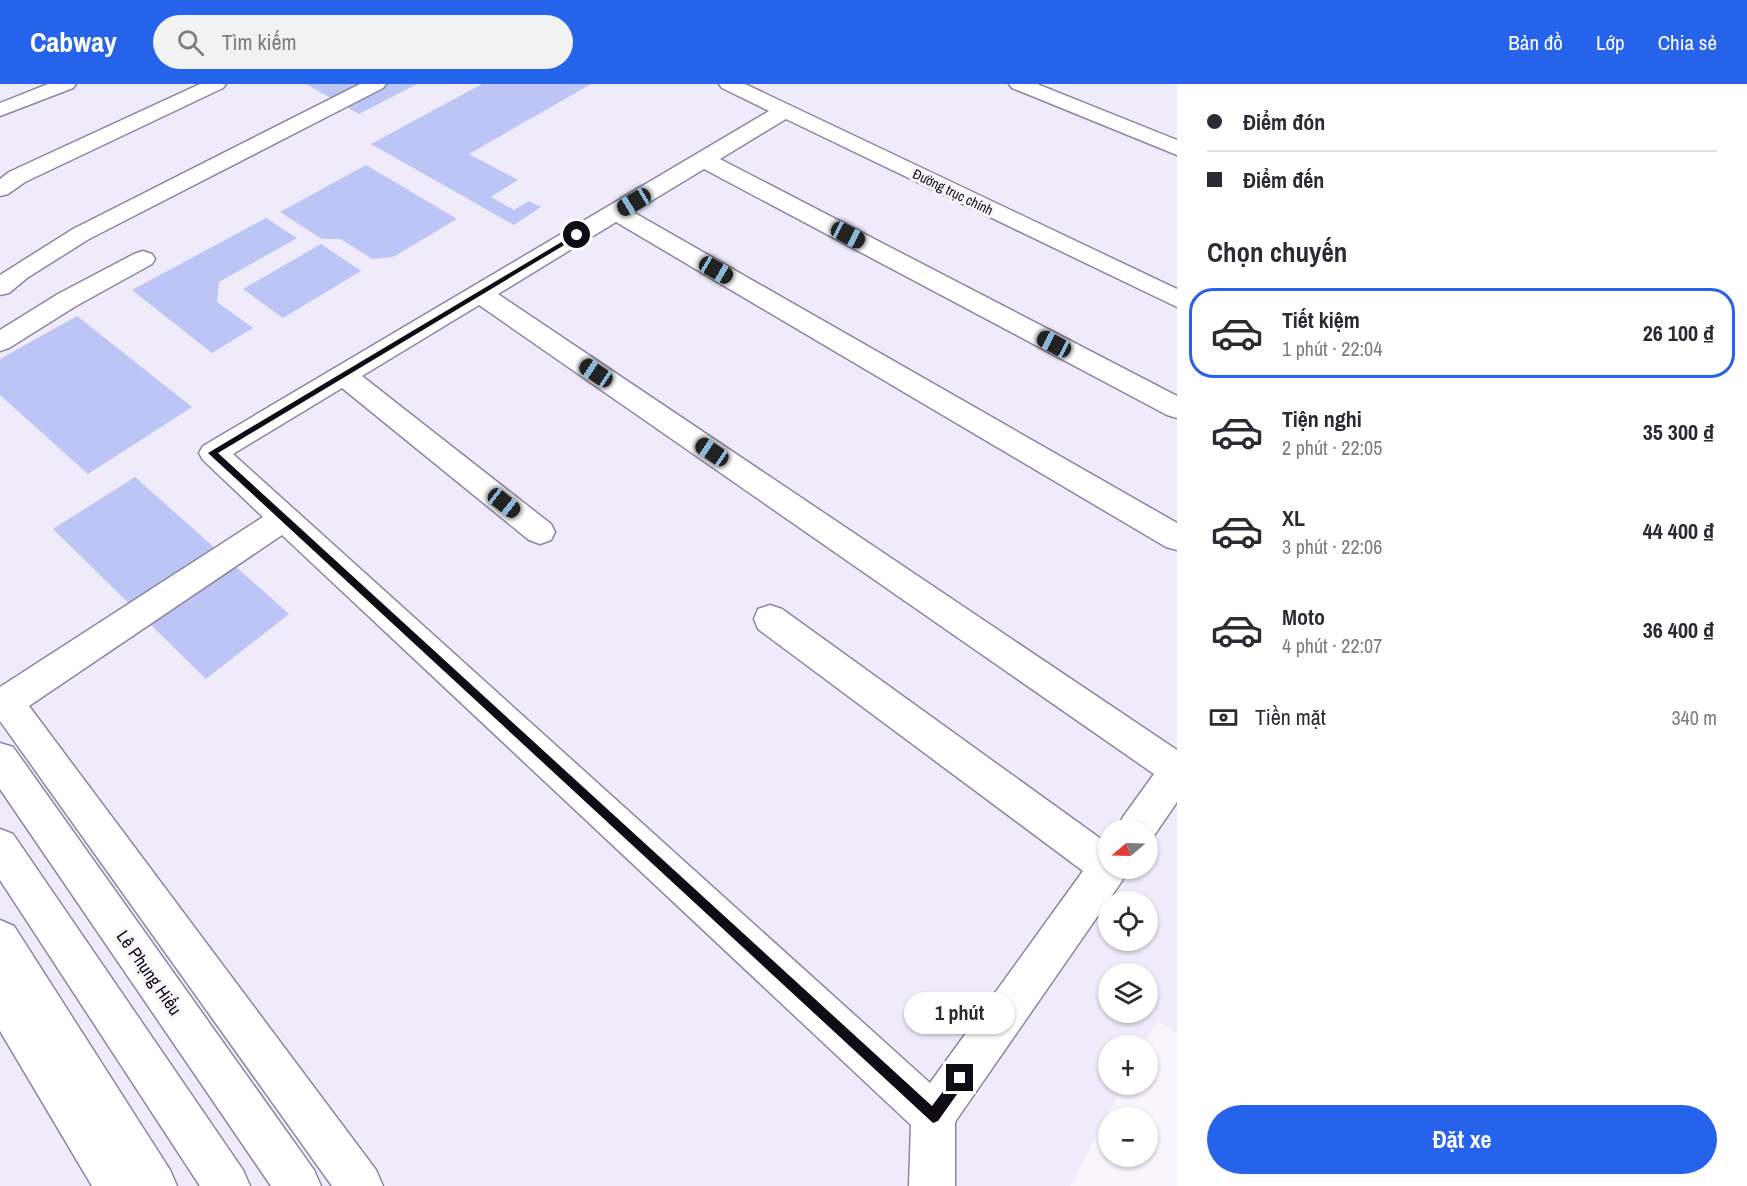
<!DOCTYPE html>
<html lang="vi">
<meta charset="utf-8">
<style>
:root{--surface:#fff;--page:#f2f2f3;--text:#2b2b33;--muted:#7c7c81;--line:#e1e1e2;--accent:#2563eb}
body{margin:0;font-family:"Archivo Narrow",sans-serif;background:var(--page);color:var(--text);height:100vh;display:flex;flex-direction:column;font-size:22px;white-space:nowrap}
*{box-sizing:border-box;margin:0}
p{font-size:20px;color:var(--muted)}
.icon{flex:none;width:33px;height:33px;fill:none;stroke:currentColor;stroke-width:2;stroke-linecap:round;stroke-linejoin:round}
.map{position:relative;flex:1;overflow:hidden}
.side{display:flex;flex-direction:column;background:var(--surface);width:570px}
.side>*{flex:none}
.top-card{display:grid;align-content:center;height:132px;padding:0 30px;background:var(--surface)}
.needle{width:39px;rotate:251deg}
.tools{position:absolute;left:1098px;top:735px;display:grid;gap:12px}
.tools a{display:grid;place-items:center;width:60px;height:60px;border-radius:50%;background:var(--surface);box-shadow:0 2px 4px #0004;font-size:30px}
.end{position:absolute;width:27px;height:27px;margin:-14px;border:8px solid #0f0c16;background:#fff;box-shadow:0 0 0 3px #fff}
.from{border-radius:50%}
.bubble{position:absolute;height:42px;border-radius:21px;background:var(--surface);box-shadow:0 2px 4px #0004;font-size:20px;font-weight:800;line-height:42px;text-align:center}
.car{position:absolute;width:18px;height:36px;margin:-18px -9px;border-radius:8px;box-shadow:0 0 4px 2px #0007;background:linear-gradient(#222 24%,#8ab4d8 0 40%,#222 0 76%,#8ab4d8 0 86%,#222 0)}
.top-card b{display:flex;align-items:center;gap:21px;height:57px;font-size:22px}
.top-card b+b{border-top:2px solid var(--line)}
.top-card i{width:15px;height:15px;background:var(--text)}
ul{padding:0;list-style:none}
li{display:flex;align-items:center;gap:18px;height:90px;margin:0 12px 9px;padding:0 18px;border:3px solid transparent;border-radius:24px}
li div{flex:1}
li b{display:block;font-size:22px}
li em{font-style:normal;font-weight:800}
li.on{border-color:var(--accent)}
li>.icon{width:54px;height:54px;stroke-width:1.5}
h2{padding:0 30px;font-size:27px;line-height:72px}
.pay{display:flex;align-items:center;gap:15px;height:66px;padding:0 30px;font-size:22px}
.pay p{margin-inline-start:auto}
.button{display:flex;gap:12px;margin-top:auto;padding:12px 30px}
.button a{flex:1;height:69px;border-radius:36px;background:var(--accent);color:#fff;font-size:24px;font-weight:800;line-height:69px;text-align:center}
header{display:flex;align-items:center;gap:36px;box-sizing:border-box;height:84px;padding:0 30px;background:var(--accent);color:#fff}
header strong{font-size:28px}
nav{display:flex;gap:33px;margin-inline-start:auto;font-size:21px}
.search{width:420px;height:54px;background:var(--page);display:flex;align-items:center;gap:15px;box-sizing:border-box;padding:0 21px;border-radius:33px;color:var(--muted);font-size:22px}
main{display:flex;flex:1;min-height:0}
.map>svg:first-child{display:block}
.built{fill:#efebfa;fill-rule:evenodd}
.building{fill:#bcc5f6}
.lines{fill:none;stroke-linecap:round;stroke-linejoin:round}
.minor-casing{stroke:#8d85a1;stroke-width:3}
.minor{fill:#fff;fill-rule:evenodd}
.route{fill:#0f0c16}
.labels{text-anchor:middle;stroke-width:6;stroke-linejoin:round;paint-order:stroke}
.far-street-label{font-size:14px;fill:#0f0c16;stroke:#f8f6fc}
.near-street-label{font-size:18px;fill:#0f0c16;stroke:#f8f6fc}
</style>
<header>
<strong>Cabway</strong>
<div class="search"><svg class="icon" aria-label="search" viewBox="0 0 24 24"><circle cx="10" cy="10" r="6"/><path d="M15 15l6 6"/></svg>Tìm kiếm</div>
<nav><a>Bản đồ</a><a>Lớp</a><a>Chia sẻ</a></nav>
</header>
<main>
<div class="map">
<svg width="1177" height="1102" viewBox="0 0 1177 1102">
<rect width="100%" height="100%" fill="#f8f6fc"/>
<path class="built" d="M0 0H1177V950L1157 936 1144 961 1108 962V1000L1123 1001 1070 1102H0ZM1108 746H1148V784H1108ZM1108 818H1148V856H1108ZM1108 890H1148V928H1108Z"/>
<path class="building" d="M306 0H417L359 30Z
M482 0H591L469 70 518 96 491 113 514 126 529 117 541 123 514 141 371 60Z
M366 81 457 135 393 173 372 175 341 155H322L280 128Z
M266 134 297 154 219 198 217 218 253 244 212 269 132 206Z
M321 160 361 187 283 234 243 205Z
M77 232 192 323 88 390 0 311V275Z
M135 393 289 530 206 595 53 445Z"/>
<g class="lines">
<g class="minor-casing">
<path id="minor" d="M48 0H76L73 4 0 32V19Z
M200 0H226L223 4 25 98 8 110 0 112V95L9 88Z
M360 0H386L383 4 89 155 27 194 9 209 0 211V191L73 145Z
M719 0H745L1177 205V223L786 35 720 75 1177 312V334L1167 331 704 85 633 128 1177 439V466L1166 463 616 138 498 210 1177 666V718L1149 759H1148V746H1117L1123 733 1154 690 479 221 362 292 551 440 555 448 551 456 540 460 529 456 342 304 233 370 930 999 1083 787 758 545 754 535 758 525 770 521 782 525 1108 760V784H1127L1122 797 955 1038V1102H909L911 1041 282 451 29 622 376 1086 383 1102H332L0 637V603L263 433 203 376 199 369 203 362 769 27 722 4Z
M1009 0H1037L1177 56V71L1012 4Z
M143 167 152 170 155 175 152 180 76 222 9 264 0 267V246L58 210 134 170Z
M0 659 13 663 314 1086 321 1102H271L0 705Z
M0 745 13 750 243 1086 250 1102H200L0 796Z
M0 836 14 842 170 1086 177 1102H92L0 947Z"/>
</g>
<use href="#minor" class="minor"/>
</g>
<path class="route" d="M575 150 581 151 218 369 932 1022 956 990 960 988 965 990 967 994 965 999 938 1037 933 1039 208 369Z"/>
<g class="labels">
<g class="far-street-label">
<text transform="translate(953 108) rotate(26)" y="5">Đường trục chính</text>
</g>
<g class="near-street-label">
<text transform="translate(149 889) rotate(55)" y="6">Lê Phụng Hiểu</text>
</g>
</g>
</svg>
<div class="tools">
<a><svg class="needle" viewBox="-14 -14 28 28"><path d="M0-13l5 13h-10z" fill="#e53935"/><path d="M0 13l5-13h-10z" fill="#7c7c81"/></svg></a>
<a><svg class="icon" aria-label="locate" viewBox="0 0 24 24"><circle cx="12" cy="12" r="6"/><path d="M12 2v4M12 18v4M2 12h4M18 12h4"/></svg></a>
<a><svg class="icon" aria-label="layers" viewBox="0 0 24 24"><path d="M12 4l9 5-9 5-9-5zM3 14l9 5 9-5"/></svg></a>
<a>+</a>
<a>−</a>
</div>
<i class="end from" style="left:577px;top:151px"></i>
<i class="end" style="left:960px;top:994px"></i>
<div class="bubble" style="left:904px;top:908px;width:111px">1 phút</div>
<i class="car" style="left:634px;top:118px;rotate:239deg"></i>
<i class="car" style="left:848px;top:151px;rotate:118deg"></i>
<i class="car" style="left:716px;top:186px;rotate:120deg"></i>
<i class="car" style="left:1054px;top:260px;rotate:298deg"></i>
<i class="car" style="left:596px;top:289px;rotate:304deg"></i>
<i class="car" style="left:712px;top:368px;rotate:304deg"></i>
<i class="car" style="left:504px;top:419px;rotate:128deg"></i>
</div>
<section class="side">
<div class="top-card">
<b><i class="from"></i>Điểm đón</b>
<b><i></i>Điểm đến</b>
</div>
<h2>Chọn chuyến</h2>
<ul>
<li class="on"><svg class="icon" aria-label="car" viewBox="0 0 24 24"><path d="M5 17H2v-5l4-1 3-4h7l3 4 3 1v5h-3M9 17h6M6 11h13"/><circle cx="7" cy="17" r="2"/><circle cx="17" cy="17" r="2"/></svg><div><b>Tiết kiệm</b><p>1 phút · 22:04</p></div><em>26 100 ₫</em></li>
<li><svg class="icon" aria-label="car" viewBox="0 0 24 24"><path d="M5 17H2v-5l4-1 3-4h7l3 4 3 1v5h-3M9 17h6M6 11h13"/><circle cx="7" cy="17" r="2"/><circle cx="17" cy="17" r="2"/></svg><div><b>Tiện nghi</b><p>2 phút · 22:05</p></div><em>35 300 ₫</em></li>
<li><svg class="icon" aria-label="car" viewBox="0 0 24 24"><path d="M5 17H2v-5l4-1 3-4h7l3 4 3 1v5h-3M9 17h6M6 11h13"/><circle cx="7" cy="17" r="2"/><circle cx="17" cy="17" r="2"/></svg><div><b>XL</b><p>3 phút · 22:06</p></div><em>44 400 ₫</em></li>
<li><svg class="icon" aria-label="car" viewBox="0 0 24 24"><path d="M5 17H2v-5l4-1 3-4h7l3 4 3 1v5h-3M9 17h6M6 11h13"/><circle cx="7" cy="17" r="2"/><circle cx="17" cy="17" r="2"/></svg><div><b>Moto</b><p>4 phút · 22:07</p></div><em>36 400 ₫</em></li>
</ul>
<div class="pay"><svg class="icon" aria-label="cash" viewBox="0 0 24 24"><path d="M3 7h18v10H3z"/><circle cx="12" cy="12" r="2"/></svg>Tiền mặt<p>340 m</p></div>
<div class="button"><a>Đặt xe</a></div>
</section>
</main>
